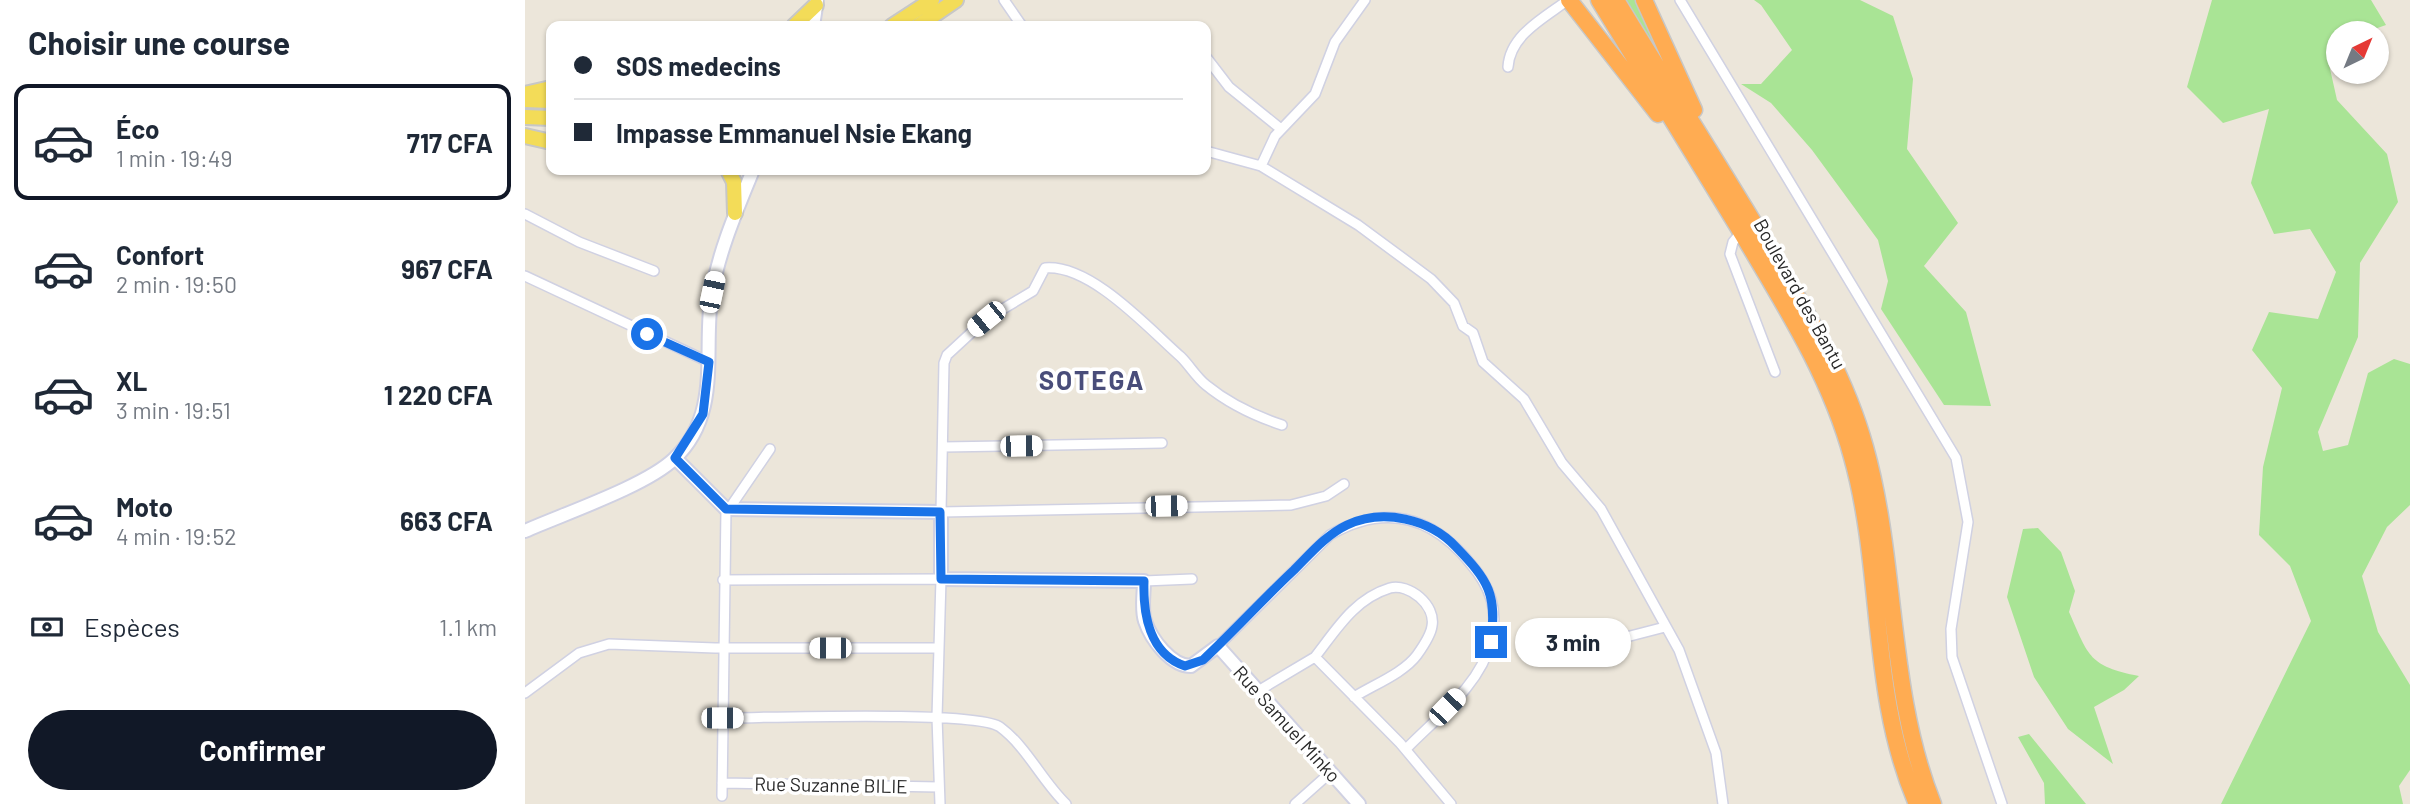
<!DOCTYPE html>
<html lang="fr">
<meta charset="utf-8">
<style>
:root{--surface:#fff;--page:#f6f6f7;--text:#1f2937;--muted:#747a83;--line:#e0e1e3;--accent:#111827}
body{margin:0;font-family:Barlow,sans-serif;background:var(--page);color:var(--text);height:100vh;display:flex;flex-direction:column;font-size:26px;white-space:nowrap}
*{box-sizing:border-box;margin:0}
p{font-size:23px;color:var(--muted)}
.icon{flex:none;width:38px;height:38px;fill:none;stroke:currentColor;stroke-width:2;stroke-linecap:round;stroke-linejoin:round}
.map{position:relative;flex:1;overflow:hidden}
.drawer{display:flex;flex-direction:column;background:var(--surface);width:525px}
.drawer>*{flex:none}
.guide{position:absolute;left:21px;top:21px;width:665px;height:154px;border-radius:14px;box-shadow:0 2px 5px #0004;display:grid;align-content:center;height:154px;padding:0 28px;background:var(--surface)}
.needle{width:46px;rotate:43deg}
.tools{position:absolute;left:1801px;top:21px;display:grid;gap:14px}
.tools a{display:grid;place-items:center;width:63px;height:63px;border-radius:50%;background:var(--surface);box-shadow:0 2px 5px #0004;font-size:35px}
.end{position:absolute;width:32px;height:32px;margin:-16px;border:9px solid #1a73e8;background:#fff;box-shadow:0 0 0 4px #fff}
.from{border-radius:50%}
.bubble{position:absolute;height:49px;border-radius:24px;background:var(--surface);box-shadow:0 2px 5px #0004;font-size:23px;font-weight:700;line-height:49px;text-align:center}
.car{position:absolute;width:21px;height:42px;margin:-21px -10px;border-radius:9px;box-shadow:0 0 5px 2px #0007;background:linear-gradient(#fff 24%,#345 0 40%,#fff 0 76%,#345 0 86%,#fff 0)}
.guide b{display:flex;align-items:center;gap:24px;height:66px;font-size:26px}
.guide b+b{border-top:2px solid var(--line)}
.guide i{width:18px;height:18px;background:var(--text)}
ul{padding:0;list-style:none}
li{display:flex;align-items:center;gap:21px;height:116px;margin:0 14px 10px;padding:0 14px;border:4px solid transparent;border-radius:14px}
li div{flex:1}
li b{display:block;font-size:26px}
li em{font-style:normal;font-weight:700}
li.selected{border-color:var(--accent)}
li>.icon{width:63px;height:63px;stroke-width:1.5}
h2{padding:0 28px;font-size:32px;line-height:84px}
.pay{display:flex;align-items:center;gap:18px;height:77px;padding:0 28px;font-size:26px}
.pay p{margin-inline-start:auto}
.cta{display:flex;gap:14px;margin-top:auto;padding:14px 28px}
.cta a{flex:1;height:80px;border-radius:42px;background:var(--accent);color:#fff;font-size:28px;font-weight:700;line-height:80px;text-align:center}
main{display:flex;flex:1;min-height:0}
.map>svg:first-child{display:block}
.green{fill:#a9e495}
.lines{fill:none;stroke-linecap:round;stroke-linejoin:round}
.street-casing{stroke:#d0d1e2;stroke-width:12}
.secondary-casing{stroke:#d0d1e2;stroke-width:16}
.primary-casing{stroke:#c7c7c7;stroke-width:18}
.highway-casing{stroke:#c7c7c7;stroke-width:19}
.street{stroke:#fff;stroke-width:9}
.secondary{stroke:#fff;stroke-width:12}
.primary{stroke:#f3dc58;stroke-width:14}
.highway{stroke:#ffac52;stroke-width:16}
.route{stroke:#1a73e8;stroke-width:9}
.labels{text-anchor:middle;stroke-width:7;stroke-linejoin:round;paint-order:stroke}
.street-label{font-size:19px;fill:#292929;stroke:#fff}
.district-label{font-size:26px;font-weight:bold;letter-spacing:2px;fill:#494d7a;stroke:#fff}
</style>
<main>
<section class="drawer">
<h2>Choisir une course</h2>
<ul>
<li class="selected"><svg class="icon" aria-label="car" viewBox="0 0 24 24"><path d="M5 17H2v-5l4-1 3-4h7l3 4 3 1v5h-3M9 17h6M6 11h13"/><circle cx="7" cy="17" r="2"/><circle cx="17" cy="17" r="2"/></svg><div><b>Éco</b><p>1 min · 19:49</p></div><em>717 CFA</em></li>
<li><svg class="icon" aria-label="car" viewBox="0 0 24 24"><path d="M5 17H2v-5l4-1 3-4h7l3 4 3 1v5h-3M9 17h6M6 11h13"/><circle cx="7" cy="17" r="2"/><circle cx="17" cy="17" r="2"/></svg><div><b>Confort</b><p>2 min · 19:50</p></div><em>967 CFA</em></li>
<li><svg class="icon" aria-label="car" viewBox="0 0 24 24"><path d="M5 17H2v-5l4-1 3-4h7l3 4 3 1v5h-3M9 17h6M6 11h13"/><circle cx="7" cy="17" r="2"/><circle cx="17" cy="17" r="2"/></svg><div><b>XL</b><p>3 min · 19:51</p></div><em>1 220 CFA</em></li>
<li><svg class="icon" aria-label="car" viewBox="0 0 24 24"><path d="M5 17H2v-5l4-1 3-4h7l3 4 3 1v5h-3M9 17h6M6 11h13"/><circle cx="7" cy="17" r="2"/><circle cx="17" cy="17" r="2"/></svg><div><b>Moto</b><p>4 min · 19:52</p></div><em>663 CFA</em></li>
</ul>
<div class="pay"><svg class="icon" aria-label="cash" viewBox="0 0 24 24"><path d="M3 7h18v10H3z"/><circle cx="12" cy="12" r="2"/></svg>Espèces<p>1.1 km</p></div>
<div class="cta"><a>Confirmer</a></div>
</section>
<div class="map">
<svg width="1885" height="804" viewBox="0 0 1885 804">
<rect width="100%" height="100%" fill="#ece6da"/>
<path class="green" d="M1101 0H1113L1157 94Z
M1229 0H1335L1368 16 1388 79 1382 149 1433 223 1399 266 1441 312 1466 406 1419 405 1356 309 1363 281 1353 240 1287 150 1246 103 1216 84H1236L1267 50 1236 5Z
M1687 0H1846L1861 25 1838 33H1813V45L1801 51 1812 100 1862 154 1873 202 1835 263 1833 337 1793 432 1798 451 1823 445 1843 373 1869 359 1885 364V505L1862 527 1837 576 1853 632 1885 685V770L1874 786 1878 804H1696L1786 621 1765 566 1734 535 1738 467 1757 388 1727 350 1744 312 1793 319 1811 272 1785 229 1749 234 1726 183 1744 109 1698 123 1662 87Z
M1513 528 1536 552 1550 591 1544 612C1564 657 1564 666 1614 676L1599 690 1569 707 1588 764 1543 729 1509 677 1482 597 1498 529Z
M1504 734 1561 804H1520L1519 783 1493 737Z"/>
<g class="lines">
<g class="street-casing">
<path id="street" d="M479 0 497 26
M1155 0 1431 458 1443 522 1426 629 1427 657 1477 804
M681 57 704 87 756 129
M983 67C985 35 1019 18 1043 0
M681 151 736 166 750 136 790 94 810 42 840 0
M736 166 833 225 906 279 929 303 938 326 948 333 958 362 999 399 1037 463 1076 509 1154 650 1191 753 1198 804
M0 214 54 242 129 271
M1216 232 1208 242 1205 254 1250 372
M0 276 184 362
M757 425C730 416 703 403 681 385 671 377 665 366 656 357 624 329 566 264 520 268L508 291 461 319 422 355 419 363 416 512 766 505 801 496 819 484
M418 447 637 443
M204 509 245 449
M198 580 416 579 412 717 415 804
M619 581 667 579
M1039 645 1046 650 1055 649 1140 627
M693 646 805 535C859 504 906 515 945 563 965 586 974 610 966 641 956 685 911 718 881 749
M790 657C811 630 829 599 865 588 884 583 911 605 907 626 906 634 897 648 892 655 879 673 848 685 829 697
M790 657 875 743 926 804
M733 691 790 657
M0 693 54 653 84 644 190 648H414
M197 718C239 718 452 710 475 727 502 747 517 781 541 804
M197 783 414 787
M197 796 201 509
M770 804 806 772"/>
</g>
<g class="secondary-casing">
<path id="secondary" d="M288 26 292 0
M150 458 201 509 416 512V579L619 581C619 594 616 609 620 621 626 639 646 666 666 666L693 646 834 804
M0 531C38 514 121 486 149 459 198 413 177 350 187 291 195 248 212 210 228 170"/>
</g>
<g class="primary-casing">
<path id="primary" d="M269 26 291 5
M367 26 407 0
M393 26 431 0
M0 94 26 88
M0 100 26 101
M0 117 26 118
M0 136 26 142
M203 170 209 182 210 213"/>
</g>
<g class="highway-casing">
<path id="highway" d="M1044 0 1133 114
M1074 0C1122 78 1170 156 1218 235 1260 306 1305 376 1327 457 1359 571 1344 694 1392 804
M1091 0C1143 86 1198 170 1249 257 1285 318 1321 378 1340 447 1373 564 1362 689 1408 804
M1119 0 1169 110"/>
</g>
<use href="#street" class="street"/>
<use href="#secondary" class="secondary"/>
<use href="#primary" class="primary"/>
<use href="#highway" class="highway"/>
</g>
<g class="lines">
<path class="route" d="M122 334 184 362 178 414 150 458 201 509 415 512 416 579 619 581C618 613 624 654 660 666L678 660C709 631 738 599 769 570 786 553 801 535 822 525 858 508 905 519 931 547 964 581 972 594 966 642"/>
</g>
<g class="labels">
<g class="street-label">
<text transform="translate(1275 294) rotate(61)" y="7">Boulevard des Bantu</text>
<text transform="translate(762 724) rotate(48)" y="7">Rue Samuel Minko</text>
<text transform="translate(306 785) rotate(1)" y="7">Rue Suzanne BILIE</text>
</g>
<g class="district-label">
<text x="567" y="390">SOTEGA</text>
</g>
</g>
</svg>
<div class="tools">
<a><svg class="needle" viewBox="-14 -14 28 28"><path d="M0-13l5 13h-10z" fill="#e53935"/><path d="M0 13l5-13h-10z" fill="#747a83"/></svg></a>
</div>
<i class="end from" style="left:122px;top:334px"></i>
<i class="end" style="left:966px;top:642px"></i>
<div class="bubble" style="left:990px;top:618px;width:116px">3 min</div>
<i class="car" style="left:187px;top:292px;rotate:12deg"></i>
<i class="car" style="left:461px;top:319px;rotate:231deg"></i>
<i class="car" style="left:496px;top:446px;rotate:89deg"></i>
<i class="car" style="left:641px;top:506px;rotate:89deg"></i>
<i class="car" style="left:305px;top:648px;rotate:270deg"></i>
<i class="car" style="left:922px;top:707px;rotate:44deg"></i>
<i class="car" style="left:197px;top:718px;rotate:90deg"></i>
<div class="guide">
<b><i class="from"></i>SOS medecins</b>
<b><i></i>Impasse Emmanuel Nsie Ekang</b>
</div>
</div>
</main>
